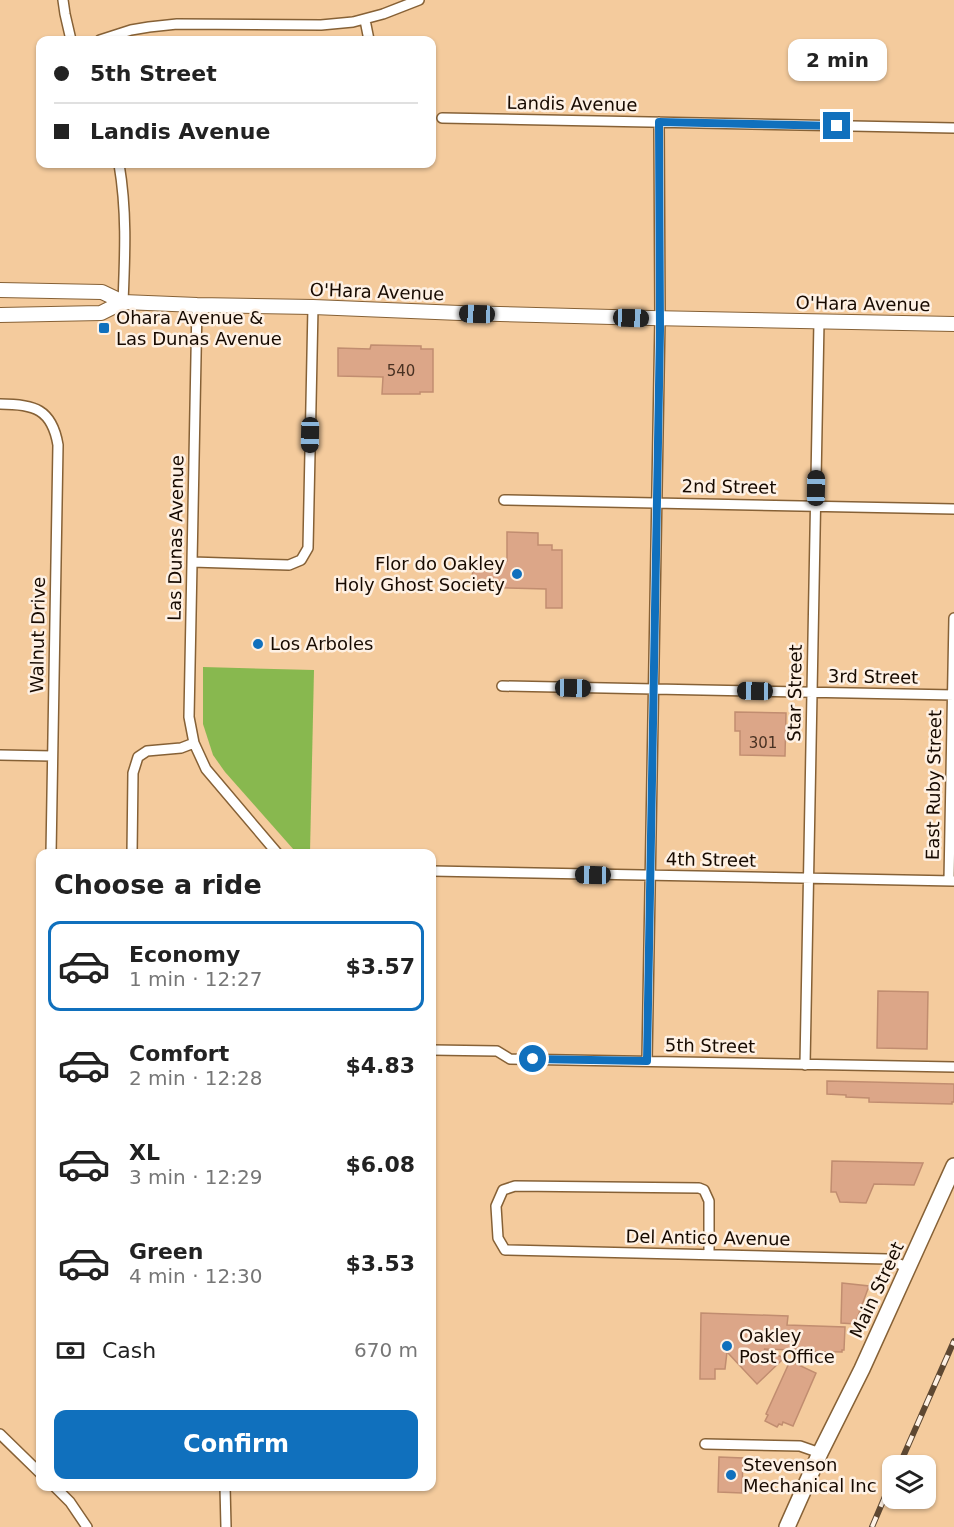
<!DOCTYPE html>
<meta charset="utf-8">
<style>
:root{--surface:#fff;--page:#f2f2f2;--text:#222;--muted:#767676;--line:#e0e0e0;--accent:#1070bd}
body{margin:0;font-family:"DejaVu Sans",sans-serif;background:var(--page);color:var(--text);height:100vh;display:flex;flex-direction:column;font-size:22px;white-space:nowrap}
*{box-sizing:border-box;margin:0}
p{font-size:20px;color:var(--muted)}
.icon{flex:none;width:33px;height:33px;fill:none;stroke:currentColor;stroke-width:2;stroke-linecap:round;stroke-linejoin:round}
.map{position:relative;flex:1;overflow:hidden}
.drawer{position:absolute;left:36px;top:849px;width:400px;height:642px;display:flex;flex-direction:column;background:var(--surface);border-radius:12px;box-shadow:0 2px 4px #0004}
.drawer>*{flex:none}
.guide{position:absolute;left:36px;top:36px;width:400px;height:132px;border-radius:12px;box-shadow:0 2px 4px #0004;display:grid;align-content:center;height:132px;padding:0 18px;background:var(--surface)}
.buttons{position:absolute;left:882px;top:1455px;display:grid;gap:12px}
.buttons a{display:grid;place-items:center;width:54px;height:54px;border-radius:12px;background:var(--surface);box-shadow:0 2px 4px #0004;font-size:30px}
.end{position:absolute;width:27px;height:27px;margin:-14px;border:8px solid #1070bd;background:#fff;box-shadow:0 0 0 3px #fff}
.from{border-radius:50%}
.bubble{position:absolute;height:42px;border-radius:12px;background:var(--surface);box-shadow:0 2px 4px #0004;font-size:20px;font-weight:600;line-height:42px;text-align:center}
.car{position:absolute;width:18px;height:36px;margin:-18px -9px;border-radius:8px;box-shadow:0 0 4px 2px #0007;background:linear-gradient(#222 24%,#8ab4d8 0 40%,#222 0 76%,#8ab4d8 0 86%,#222 0)}
.guide b{display:flex;align-items:center;gap:21px;height:57px;font-size:22px}
.guide b+b{border-top:2px solid var(--line)}
.guide i{width:15px;height:15px;background:var(--text)}
ul{padding:0;list-style:none}
li{display:flex;align-items:center;gap:18px;height:90px;margin:0 12px 9px;padding:0 6px;border:3px solid transparent;border-radius:12px}
li div{flex:1}
li b{display:block;font-size:22px}
li em{font-style:normal;font-weight:600}
li.on{border-color:var(--accent)}
li>.icon{width:54px;height:54px;stroke-width:1.5}
h2{padding:0 18px;font-size:27px;line-height:72px}
.pay{display:flex;align-items:center;gap:15px;height:66px;padding:0 18px;font-size:22px}
.pay p{margin-inline-start:auto}
.button{display:flex;gap:12px;margin-top:auto;padding:12px 18px}
.button a{flex:1;height:69px;border-radius:12px;background:var(--accent);color:#fff;font-size:24px;font-weight:600;line-height:69px;text-align:center}
.map>svg:first-child{display:block}
.water{fill:#88b84f}
.building{fill:#dca688;stroke:#c18d70;stroke-width:1.5}
.lines{fill:none;stroke-linecap:round;stroke-linejoin:round}
.street-casing{stroke:#866136;stroke-width:12}
.secondary-casing{stroke:#866136;stroke-width:16}
.primary-casing{stroke:#866136;stroke-width:18}
.street{stroke:#fff;stroke-width:9}
.secondary{stroke:#fff;stroke-width:14}
.primary{stroke:#fff;stroke-width:15}
.rail-casing{stroke:#5e4832;stroke-width:6}
.rail{stroke:#fef1e4;stroke-width:4;stroke-dasharray:11;stroke-linecap:butt}
.route{stroke:#1070bd;stroke-width:8}
.poi-dot{fill:#1070bd;stroke:#fef1e4;stroke-width:2}
.labels{text-anchor:middle;stroke-width:5;stroke-linejoin:round;paint-order:stroke}
.number-label{font-size:15px;fill:#483122}
.street-label{font-size:18px;fill:#170a00;stroke:#fef1e4}
.poi-label{font-size:18px;fill:#170a00;stroke:#fef1e4;text-anchor:start}
</style>
<div class="map">
<svg width="954" height="1527" viewBox="0 0 954 1527">
<rect width="100%" height="100%" fill="#f4cb9d"/>
<path class="water" d="M203 667 314 670 310 853H301L294 850 225 772 213 755 203 724Z"/>
<path class="building" d="M371 345 421 346V349H433V392H420V394H382L383 377 338 376V348L370 349Z
M507 532 538 533V545H552V550H562V608H546V589L472 587 473 561H507Z
M735 712 786 713 785 756 740 755V731H735Z
M878 991 928 992 927 1049 877 1048Z
M827 1081 954 1084V1102H952V1104L869 1102V1098L846 1097V1095L827 1094Z
M832 1161 923 1163 914 1185 874 1184 866 1203 840 1202 836 1192H831Z
M842 1283 869 1286 855 1324 841 1323Z
M701 1313 788 1316 787 1325 845 1327 844 1350H842V1352L794 1351 796 1347 792 1350 764 1349 784 1358 757 1384 727 1352 725 1369H715V1379H700Z
M790 1361 816 1373 793 1426 783 1422 782 1425 779 1424 777 1427 765 1421 768 1415 766 1414Z
M719 1457 743 1458 742 1493 718 1492Z"/>
<g class="lines">
<g class="street-casing">
<path id="street" d="M63 0 65 14 71 40
M365 20 369 40
M100 40 131 30 149 27 177 24 321 25 353 22 383 14 419 0
M442 118 954 128
M119 164C127 211 125 254 123 302
M197 305 189 717 194 743 206 769 278 854
M0 404C34 404 52 409 58 445L51 854
M504 500 954 509
M192 562 289 565 301 560 308 548 313 307
M502 686 954 695
M0 755 52 756
M132 854 133 773 138 757 147 751 181 748 194 743
M432 871 954 881
M949 880 954 618
M432 1050 497 1051 510 1059 954 1067
M647 1061 660 318 659 122
M805 1065 819 321
M709 1254V1201L704 1190 699 1188 515 1186 503 1190 496 1206 498 1238 505 1250 887 1259 909 1268
M0 1434 40 1473
M705 1444 800 1446 820 1453
M54 1486 70 1502 87 1527
M225 1486 226 1527"/>
</g>
<g class="secondary-casing">
<path id="secondary" d="M0 290 102 292 123 302 197 305 313 307 460 313 650 318 954 324
M0 315 101 313 123 302"/>
</g>
<g class="primary-casing">
<path id="primary" d="M787 1527 820 1453 862 1369 954 1166"/>
</g>
<use href="#street" class="street"/>
<use href="#secondary" class="secondary"/>
<use href="#primary" class="primary"/>
<g class="rail-casing">
<path id="rail" d="M899 1466 954 1341
M872 1527 892 1480"/>
</g>
<use href="#rail" class="rail"/>
</g>
<g class="lines">
<path class="route" d="M533 1059 647 1061 660 330 659 122 837 126"/>
</g>
<g class="poi-dot">
<rect x="98" y="322" width="12" height="12" rx="3"/>
<circle cx="517" cy="574" r="6"/>
<circle cx="258" cy="644" r="6"/>
<circle cx="727" cy="1346" r="6"/>
<circle cx="731" cy="1475" r="6"/>
</g>
<g class="labels">
<g class="number-label">
<text x="401" y="376">540</text>
<text x="763" y="748">301</text>
</g>
<g class="street-label">
<text transform="translate(572 104) rotate(1)" y="6">Landis Avenue</text>
<text transform="translate(377 292) rotate(2)" y="6">O'Hara Avenue</text>
<text transform="translate(863 304) rotate(1)" y="6">O'Hara Avenue</text>
<text transform="translate(729 487) rotate(1)" y="6">2nd Street</text>
<text transform="translate(176 538) rotate(-89)" y="6">Las Dunas Avenue</text>
<text transform="translate(38 635) rotate(-89)" y="6">Walnut Drive</text>
<text transform="translate(873 677) rotate(1)" y="6">3rd Street</text>
<text transform="translate(795 693) rotate(-89)" y="6">Star Street</text>
<text transform="translate(934 785) rotate(-89)" y="6">East Ruby Street</text>
<text transform="translate(711 860) rotate(1)" y="6">4th Street</text>
<text transform="translate(710 1046) rotate(1)" y="6">5th Street</text>
<text transform="translate(708 1238) rotate(1)" y="6">Del Antico Avenue</text>
<text transform="translate(877 1290) rotate(-65)" y="6">Main Street</text>
</g>
<g class="poi-label">
<text x="116" y="324">Ohara Avenue &amp;<tspan x="116" dy="21">Las Dunas Avenue</tspan></text>
<text x="505" y="570" text-anchor="end">Flor do Oakley<tspan x="505" dy="21">Holy Ghost Society</tspan></text>
<text x="270" y="650">Los Arboles</text>
<text x="739" y="1342">Oakley<tspan x="739" dy="21">Post Office</tspan></text>
<text x="743" y="1471">Stevenson<tspan x="743" dy="21">Mechanical Inc</tspan></text>
</g>
</g>
</svg>
<div class="buttons">
<a><svg class="icon" aria-label="layers" viewBox="0 0 24 24"><path d="M12 4l9 5-9 5-9-5zM3 14l9 5 9-5"/></svg></a>
</div>
<i class="end from" style="left:533px;top:1059px"></i>
<i class="end" style="left:837px;top:126px"></i>
<div class="bubble" style="left:788px;top:39px;width:99px">2 min</div>
<i class="car" style="left:477px;top:314px;rotate:272deg"></i>
<i class="car" style="left:631px;top:318px;rotate:92deg"></i>
<i class="car" style="left:310px;top:435px;rotate:181deg"></i>
<i class="car" style="left:816px;top:488px;rotate:1deg"></i>
<i class="car" style="left:573px;top:688px;rotate:91deg"></i>
<i class="car" style="left:755px;top:691px;rotate:271deg"></i>
<i class="car" style="left:593px;top:875px;rotate:271deg"></i>
<div class="guide">
<b><i class="from"></i>5th Street</b>
<b><i></i>Landis Avenue</b>
</div>
<section class="drawer">
<h2>Choose a ride</h2>
<ul>
<li class="on"><svg class="icon" aria-label="car" viewBox="0 0 24 24"><path d="M5 17H2v-5l4-1 3-4h7l3 4 3 1v5h-3M9 17h6M6 11h13"/><circle cx="7" cy="17" r="2"/><circle cx="17" cy="17" r="2"/></svg><div><b>Economy</b><p>1 min · 12:27</p></div><em>$3.57</em></li>
<li><svg class="icon" aria-label="car" viewBox="0 0 24 24"><path d="M5 17H2v-5l4-1 3-4h7l3 4 3 1v5h-3M9 17h6M6 11h13"/><circle cx="7" cy="17" r="2"/><circle cx="17" cy="17" r="2"/></svg><div><b>Comfort</b><p>2 min · 12:28</p></div><em>$4.83</em></li>
<li><svg class="icon" aria-label="car" viewBox="0 0 24 24"><path d="M5 17H2v-5l4-1 3-4h7l3 4 3 1v5h-3M9 17h6M6 11h13"/><circle cx="7" cy="17" r="2"/><circle cx="17" cy="17" r="2"/></svg><div><b>XL</b><p>3 min · 12:29</p></div><em>$6.08</em></li>
<li><svg class="icon" aria-label="car" viewBox="0 0 24 24"><path d="M5 17H2v-5l4-1 3-4h7l3 4 3 1v5h-3M9 17h6M6 11h13"/><circle cx="7" cy="17" r="2"/><circle cx="17" cy="17" r="2"/></svg><div><b>Green</b><p>4 min · 12:30</p></div><em>$3.53</em></li>
</ul>
<div class="pay"><svg class="icon" aria-label="cash" viewBox="0 0 24 24"><path d="M3 7h18v10H3z"/><circle cx="12" cy="12" r="2"/></svg>Cash<p>670 m</p></div>
<div class="button"><a>Confirm</a></div>
</section>
</div>
